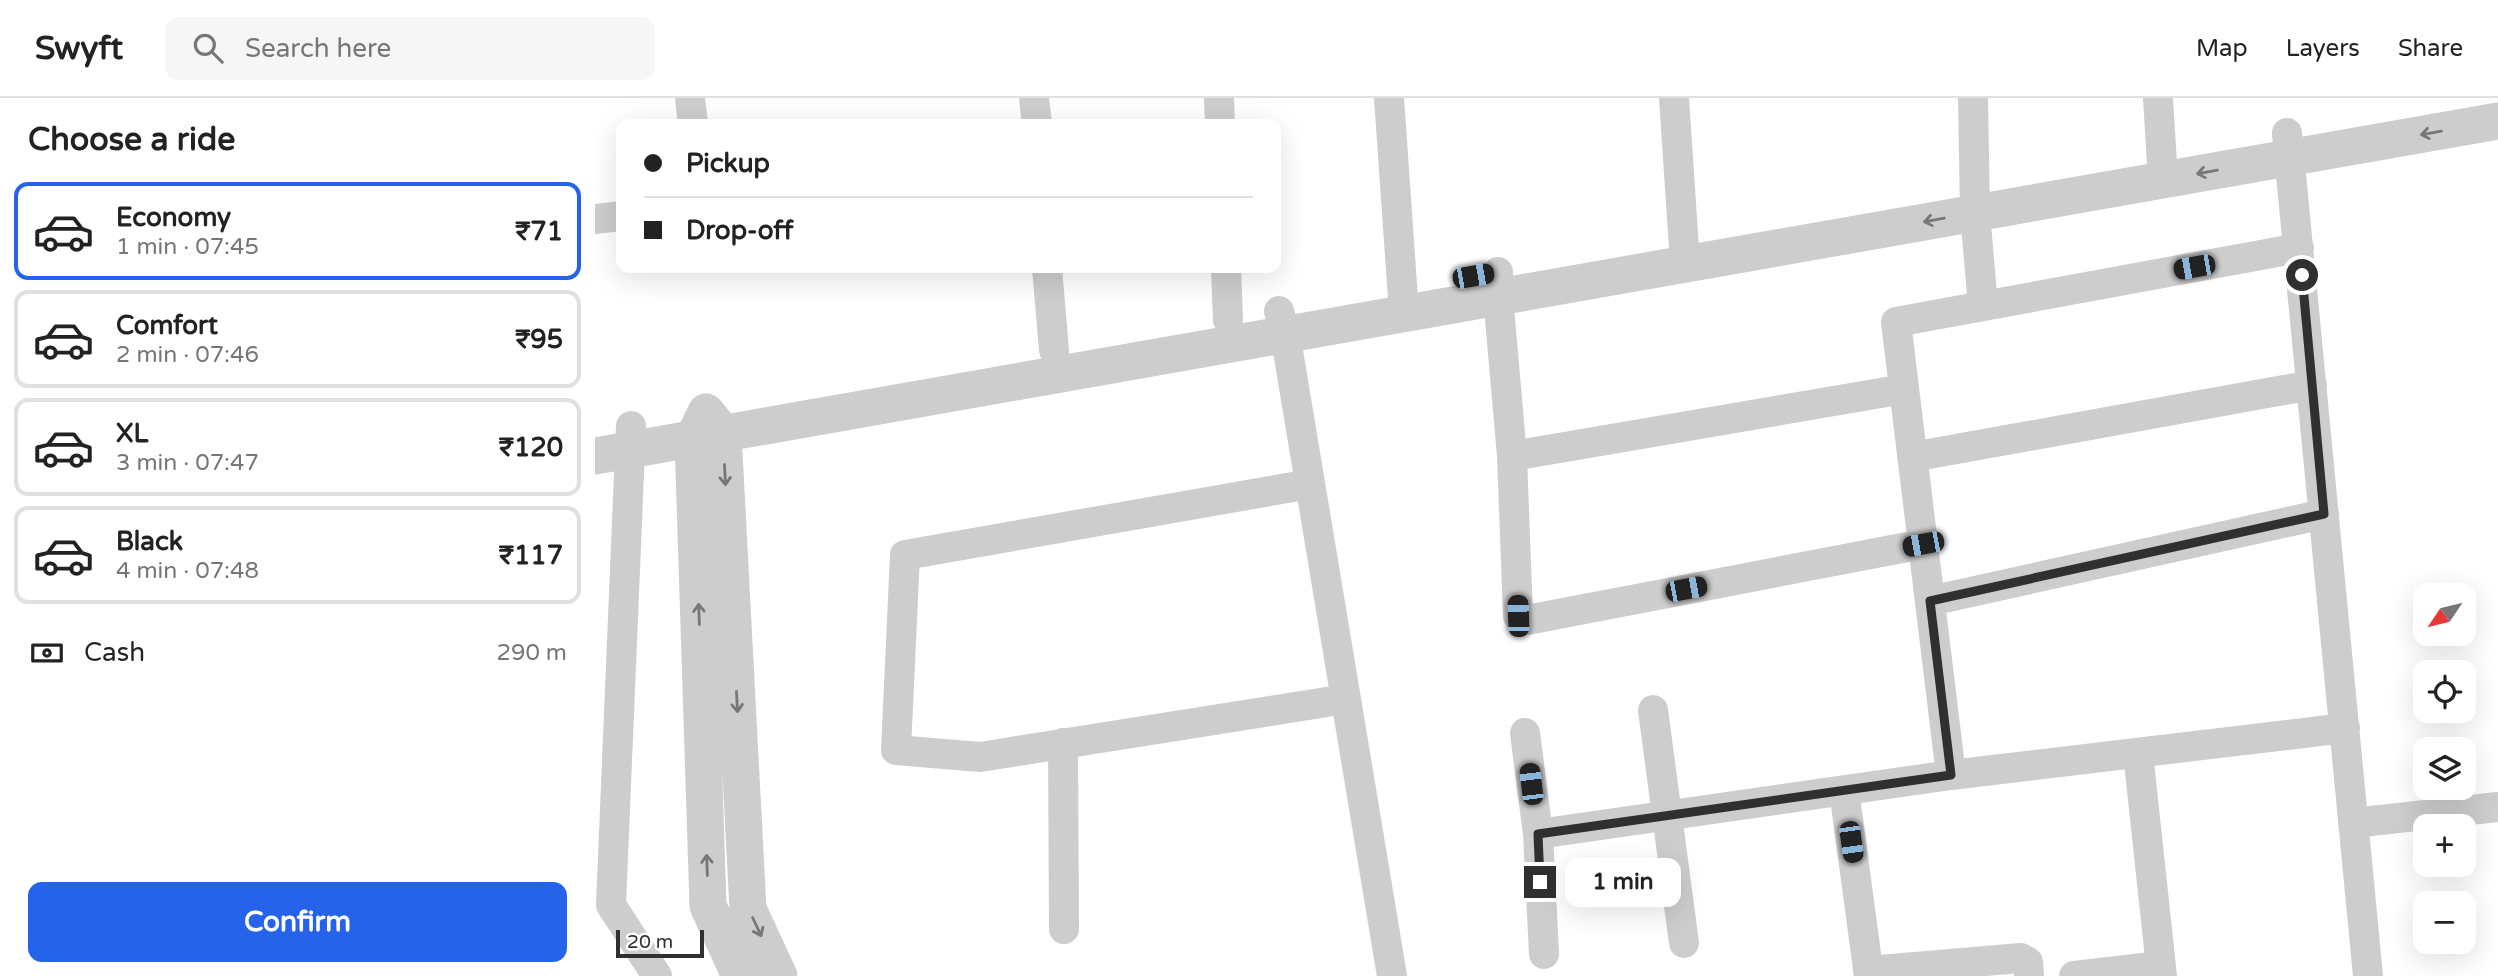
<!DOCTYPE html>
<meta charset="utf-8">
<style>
:root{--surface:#fff;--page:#f6f6f6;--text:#222;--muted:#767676;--line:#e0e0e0;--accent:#2563eb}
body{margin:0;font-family:"Varela Round",sans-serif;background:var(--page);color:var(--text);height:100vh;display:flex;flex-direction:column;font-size:26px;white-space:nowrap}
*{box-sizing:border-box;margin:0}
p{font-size:23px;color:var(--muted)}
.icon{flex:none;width:38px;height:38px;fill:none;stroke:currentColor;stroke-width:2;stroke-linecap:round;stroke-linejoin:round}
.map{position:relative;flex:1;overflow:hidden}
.sheet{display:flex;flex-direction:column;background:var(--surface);width:595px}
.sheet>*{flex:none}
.top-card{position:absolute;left:21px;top:21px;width:665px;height:154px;border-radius:14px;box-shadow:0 7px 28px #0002;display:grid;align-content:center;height:154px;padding:0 28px;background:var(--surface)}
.needle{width:46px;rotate:235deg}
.fabs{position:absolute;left:1818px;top:485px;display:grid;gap:14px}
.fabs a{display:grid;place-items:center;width:63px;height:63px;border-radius:14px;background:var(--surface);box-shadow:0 7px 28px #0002;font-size:35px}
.scale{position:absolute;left:21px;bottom:18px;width:88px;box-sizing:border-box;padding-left:7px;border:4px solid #303030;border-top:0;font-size:19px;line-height:24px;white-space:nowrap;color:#303030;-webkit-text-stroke:5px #fff;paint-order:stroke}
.end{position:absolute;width:32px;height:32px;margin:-16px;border:9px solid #303030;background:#fff;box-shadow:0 0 0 4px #fff}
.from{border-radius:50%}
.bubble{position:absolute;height:49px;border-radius:14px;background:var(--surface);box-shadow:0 7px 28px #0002;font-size:23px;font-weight:700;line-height:49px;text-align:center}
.car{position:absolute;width:21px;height:42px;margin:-21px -10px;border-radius:9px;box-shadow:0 0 5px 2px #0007;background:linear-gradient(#222 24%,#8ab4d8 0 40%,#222 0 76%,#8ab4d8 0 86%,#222 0)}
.top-card b{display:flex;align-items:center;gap:24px;height:66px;font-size:26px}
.top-card b+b{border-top:2px solid var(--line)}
.top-card i{width:18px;height:18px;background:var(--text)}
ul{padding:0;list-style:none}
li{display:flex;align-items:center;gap:21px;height:98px;margin:0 14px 10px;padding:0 14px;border:4px solid var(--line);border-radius:14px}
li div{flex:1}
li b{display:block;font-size:26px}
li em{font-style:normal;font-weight:700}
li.current{border-color:var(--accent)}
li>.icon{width:63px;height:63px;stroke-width:1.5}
h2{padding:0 28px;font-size:32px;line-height:84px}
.pay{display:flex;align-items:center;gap:18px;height:77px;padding:0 28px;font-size:26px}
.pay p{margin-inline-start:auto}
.button{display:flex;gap:14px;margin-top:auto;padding:14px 28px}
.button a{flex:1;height:80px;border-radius:14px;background:var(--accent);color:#fff;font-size:28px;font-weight:700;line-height:80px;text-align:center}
header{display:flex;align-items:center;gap:42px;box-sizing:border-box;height:98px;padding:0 35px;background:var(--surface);border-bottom:2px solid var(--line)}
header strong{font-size:33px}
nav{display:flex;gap:38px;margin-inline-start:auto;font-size:24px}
.search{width:490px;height:63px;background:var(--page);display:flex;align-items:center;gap:18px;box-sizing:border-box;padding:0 24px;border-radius:14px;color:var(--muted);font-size:26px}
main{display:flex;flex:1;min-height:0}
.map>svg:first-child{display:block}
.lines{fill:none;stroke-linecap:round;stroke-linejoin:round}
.minor{stroke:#cdcdcd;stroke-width:30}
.tertiary{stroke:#cdcdcd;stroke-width:37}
.oneway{stroke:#777}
.route{stroke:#303030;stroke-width:9}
</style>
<header>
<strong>Swyft</strong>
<div class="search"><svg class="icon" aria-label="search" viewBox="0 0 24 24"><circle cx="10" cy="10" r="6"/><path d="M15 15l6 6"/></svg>Search here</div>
<nav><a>Map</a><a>Layers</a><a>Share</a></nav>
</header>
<main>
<section class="sheet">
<h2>Choose a ride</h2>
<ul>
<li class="current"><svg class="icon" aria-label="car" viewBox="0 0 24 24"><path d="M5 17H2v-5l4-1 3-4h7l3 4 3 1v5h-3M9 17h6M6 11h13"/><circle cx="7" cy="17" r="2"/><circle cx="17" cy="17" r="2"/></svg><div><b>Economy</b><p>1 min · 07:45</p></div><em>₹71</em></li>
<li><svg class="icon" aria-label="car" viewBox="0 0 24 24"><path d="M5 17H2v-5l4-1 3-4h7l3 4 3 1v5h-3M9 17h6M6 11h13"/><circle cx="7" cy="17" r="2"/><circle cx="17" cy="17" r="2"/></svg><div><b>Comfort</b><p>2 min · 07:46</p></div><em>₹95</em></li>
<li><svg class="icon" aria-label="car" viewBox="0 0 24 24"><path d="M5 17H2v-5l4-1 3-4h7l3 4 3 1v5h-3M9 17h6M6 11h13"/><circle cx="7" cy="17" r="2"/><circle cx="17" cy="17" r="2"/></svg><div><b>XL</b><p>3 min · 07:47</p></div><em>₹120</em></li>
<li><svg class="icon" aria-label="car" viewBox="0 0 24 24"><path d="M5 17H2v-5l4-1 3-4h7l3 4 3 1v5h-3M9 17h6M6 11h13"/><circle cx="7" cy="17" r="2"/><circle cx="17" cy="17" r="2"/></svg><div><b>Black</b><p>4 min · 07:48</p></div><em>₹117</em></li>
</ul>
<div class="pay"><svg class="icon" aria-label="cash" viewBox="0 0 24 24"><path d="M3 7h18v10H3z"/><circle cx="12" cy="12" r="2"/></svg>Cash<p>290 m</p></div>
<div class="button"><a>Confirm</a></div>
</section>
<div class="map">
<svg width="1903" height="878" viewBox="0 0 1903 878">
<rect width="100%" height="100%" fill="#fff"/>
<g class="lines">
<path class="minor" d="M95 0 98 26
M439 0 442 26
M624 0 625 26
M794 0 809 215
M1079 0 1090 165
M1378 0 1380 115 1388 208
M1563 0 1568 82
M1692 35 1773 878
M0 121 26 118
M452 170 459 252
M631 170 633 222
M903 174V198L917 358 923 518 932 522 1328 446
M684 213 690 235 797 878
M36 328 16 807 62 878
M917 358 1309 291
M1317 359 1717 287
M715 386 310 457 301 652 385 659 751 601
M1335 503 1729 416
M1058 612 1089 845
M930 635 943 736 949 856
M468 645 469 831
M1543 655 1567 878
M1356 677 1301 224 1704 150
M1249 692 1274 878
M1758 725 1903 709
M943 736 1356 677 1750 630
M1273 873 1426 860 1433 864 1434 878
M1479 878 1566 868"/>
<path class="tertiary" d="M0 358 1903 23
M145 878 113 808 98 341 111 314 128 335 153 811 184 878"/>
</g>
<defs><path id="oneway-shaft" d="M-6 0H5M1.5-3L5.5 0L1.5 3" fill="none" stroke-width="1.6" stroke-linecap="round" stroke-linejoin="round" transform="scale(1.75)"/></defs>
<g class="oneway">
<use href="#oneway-shaft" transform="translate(1836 35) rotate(170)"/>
<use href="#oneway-shaft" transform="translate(1612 74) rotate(170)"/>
<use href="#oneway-shaft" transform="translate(1339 122) rotate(170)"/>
<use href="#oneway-shaft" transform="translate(130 377) rotate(87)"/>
<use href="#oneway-shaft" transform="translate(104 516) rotate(-92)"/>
<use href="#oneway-shaft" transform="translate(142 604) rotate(87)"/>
<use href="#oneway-shaft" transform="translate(112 767) rotate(-92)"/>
<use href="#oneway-shaft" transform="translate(162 829) rotate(65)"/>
</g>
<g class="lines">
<path class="route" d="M945 784 943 736 1356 677 1335 503 1729 416 1707 177"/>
</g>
</svg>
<div class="fabs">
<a><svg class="needle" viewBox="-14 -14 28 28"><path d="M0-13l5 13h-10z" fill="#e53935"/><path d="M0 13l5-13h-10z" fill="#767676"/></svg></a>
<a><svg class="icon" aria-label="locate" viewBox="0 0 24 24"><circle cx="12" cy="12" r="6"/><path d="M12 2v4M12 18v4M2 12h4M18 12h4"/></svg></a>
<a><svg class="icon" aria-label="layers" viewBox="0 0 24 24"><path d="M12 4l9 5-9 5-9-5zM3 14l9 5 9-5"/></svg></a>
<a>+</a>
<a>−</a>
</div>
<div class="scale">20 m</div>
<i class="end from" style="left:1707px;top:177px"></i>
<i class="end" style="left:945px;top:784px"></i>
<div class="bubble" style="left:970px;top:760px;width:116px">1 min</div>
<i class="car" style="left:1599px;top:169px;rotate:260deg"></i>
<i class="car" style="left:878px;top:178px;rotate:80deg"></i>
<i class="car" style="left:1328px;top:446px;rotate:259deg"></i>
<i class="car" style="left:1091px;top:491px;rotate:79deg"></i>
<i class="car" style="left:923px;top:518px;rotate:358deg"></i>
<i class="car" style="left:936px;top:686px;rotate:353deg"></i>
<i class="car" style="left:1256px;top:744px;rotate:172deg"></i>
<div class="top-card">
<b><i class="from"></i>Pickup</b>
<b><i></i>Drop-off</b>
</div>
</div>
</main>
